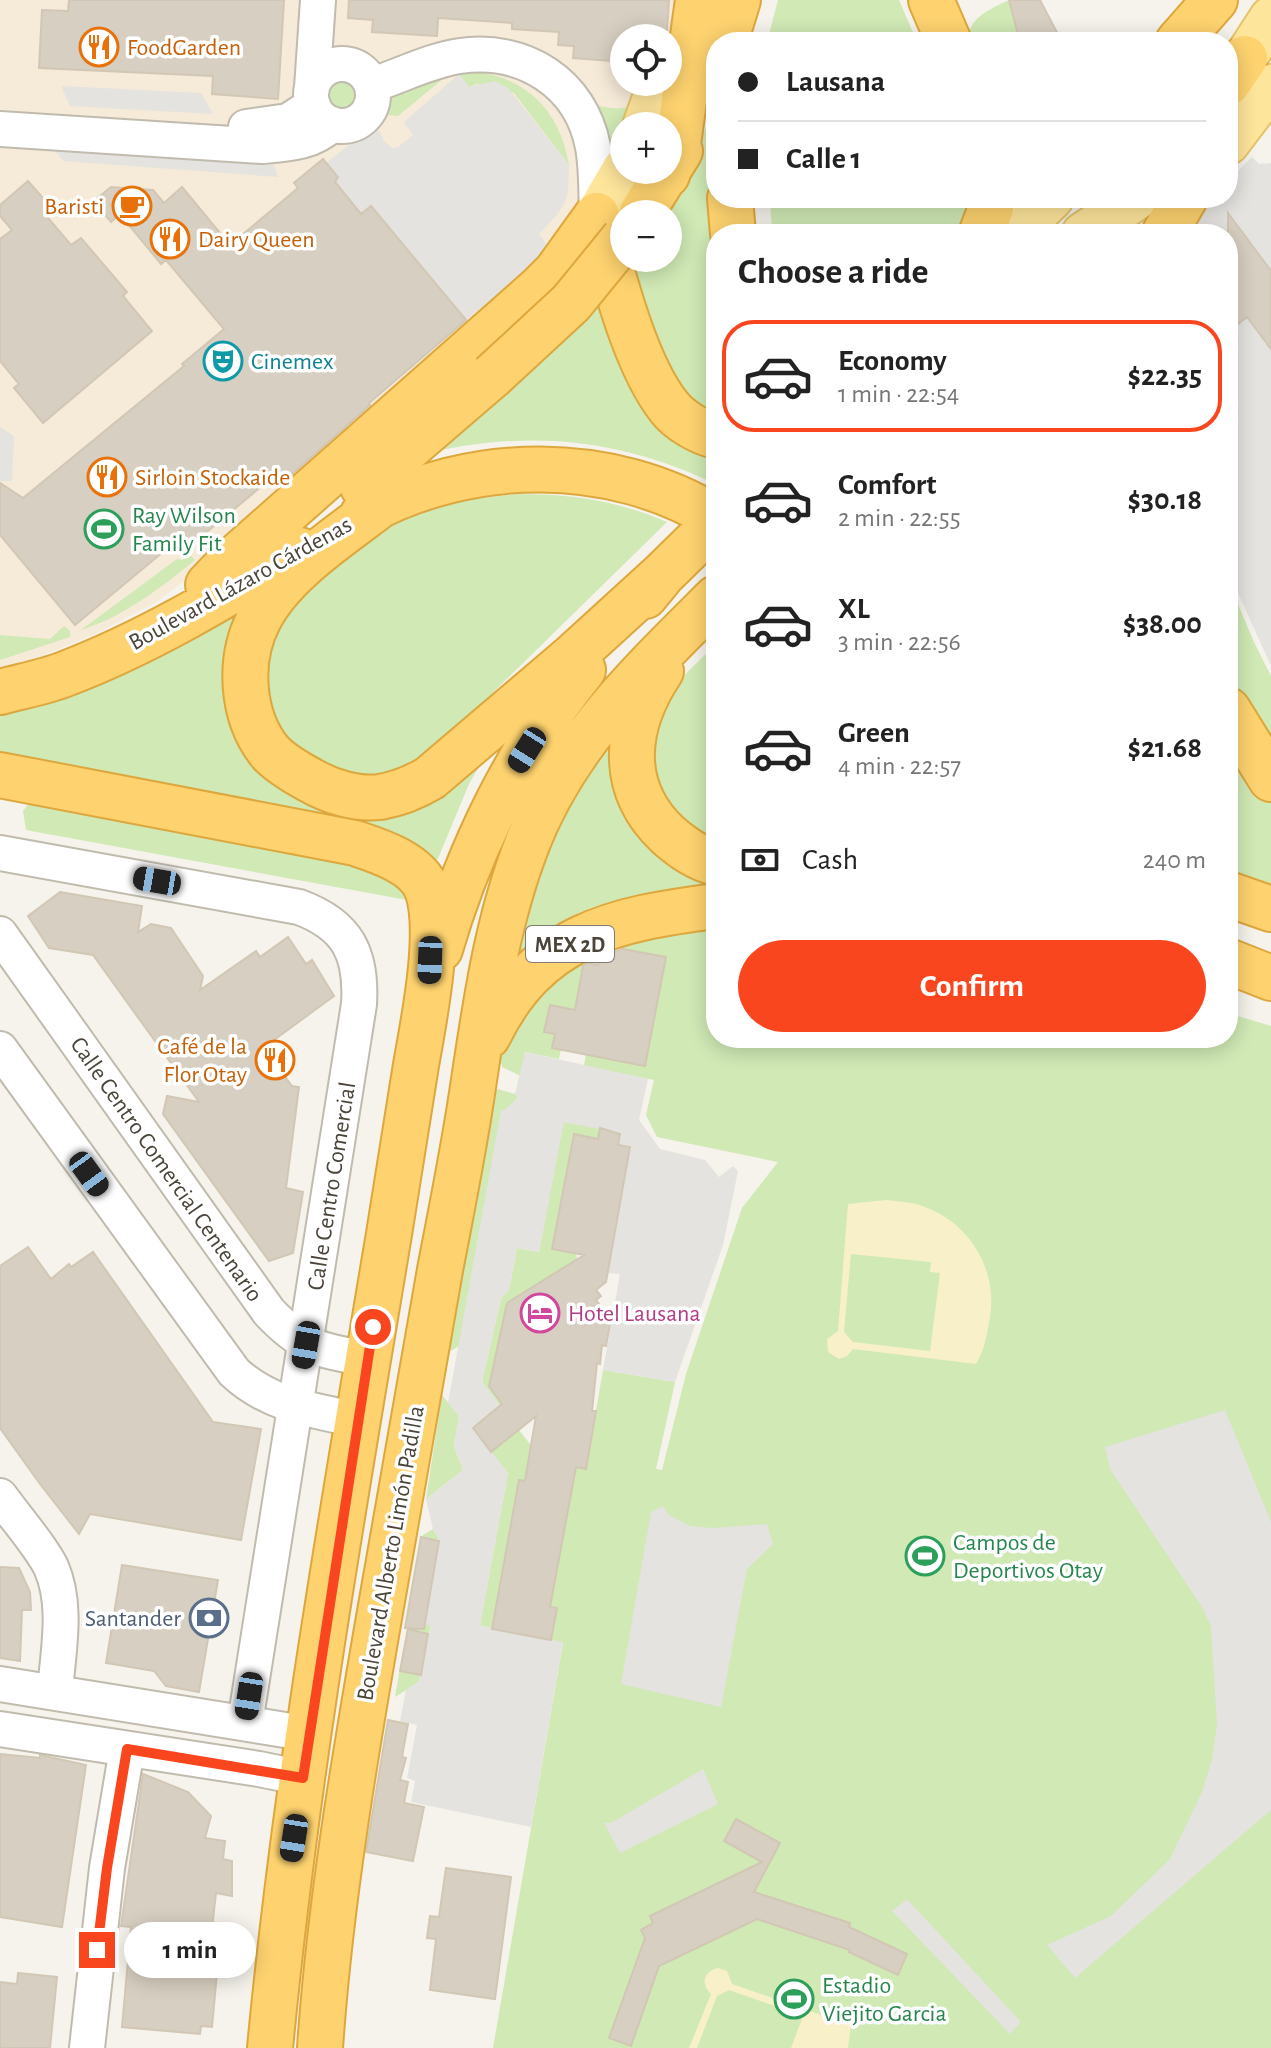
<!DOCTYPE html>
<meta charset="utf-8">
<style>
:root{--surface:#fff;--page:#f2f2f2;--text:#222;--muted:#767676;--line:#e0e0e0;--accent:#f9461f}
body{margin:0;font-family:"Alegreya Sans",sans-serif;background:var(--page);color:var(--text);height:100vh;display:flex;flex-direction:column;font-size:30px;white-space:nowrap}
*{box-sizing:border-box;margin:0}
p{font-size:26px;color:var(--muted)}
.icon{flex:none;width:44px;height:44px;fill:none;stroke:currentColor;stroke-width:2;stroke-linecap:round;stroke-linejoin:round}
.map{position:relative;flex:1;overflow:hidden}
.side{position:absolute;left:706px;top:224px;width:532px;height:824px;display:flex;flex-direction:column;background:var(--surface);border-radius:32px;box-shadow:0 4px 20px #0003}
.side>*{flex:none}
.guide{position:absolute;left:706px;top:32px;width:532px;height:176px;border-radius:32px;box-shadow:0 4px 20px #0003;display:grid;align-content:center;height:176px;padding:0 32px;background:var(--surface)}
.controls{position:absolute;left:610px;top:24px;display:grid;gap:16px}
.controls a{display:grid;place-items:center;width:72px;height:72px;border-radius:50%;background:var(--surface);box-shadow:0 4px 20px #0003;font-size:40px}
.end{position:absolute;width:36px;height:36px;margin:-18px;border:10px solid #f9461f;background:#fff;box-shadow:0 0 0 4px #fff}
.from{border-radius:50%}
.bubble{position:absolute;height:56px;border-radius:28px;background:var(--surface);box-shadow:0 4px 20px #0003;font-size:26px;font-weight:700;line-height:56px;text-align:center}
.car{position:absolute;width:24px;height:48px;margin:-24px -12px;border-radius:10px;box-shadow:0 0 6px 2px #0007;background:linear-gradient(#222 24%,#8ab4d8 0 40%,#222 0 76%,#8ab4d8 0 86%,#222 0)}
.guide b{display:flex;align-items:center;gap:28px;height:76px;font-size:30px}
.guide b+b{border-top:2px solid var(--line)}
.guide i{width:20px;height:20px;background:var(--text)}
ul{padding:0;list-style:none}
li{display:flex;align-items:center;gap:24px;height:112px;margin:0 16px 12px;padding:0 16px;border:4px solid transparent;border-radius:32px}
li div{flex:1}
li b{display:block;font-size:30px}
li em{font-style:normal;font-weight:700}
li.selected{border-color:var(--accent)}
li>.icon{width:72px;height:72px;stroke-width:1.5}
h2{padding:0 32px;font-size:36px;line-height:96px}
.pay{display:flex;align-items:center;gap:20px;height:88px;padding:0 32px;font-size:30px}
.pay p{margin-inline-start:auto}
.button{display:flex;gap:16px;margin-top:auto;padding:16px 32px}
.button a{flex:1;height:92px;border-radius:48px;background:var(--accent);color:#fff;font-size:32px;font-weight:700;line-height:92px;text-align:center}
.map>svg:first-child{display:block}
.commercial{fill:#f6ead8;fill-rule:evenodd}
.green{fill:#d0e9b5}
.sand{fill:#f8f0c9;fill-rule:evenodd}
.parking{fill:#e4e3df}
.building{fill:#d7cfc1;stroke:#d2c7b4;stroke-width:2}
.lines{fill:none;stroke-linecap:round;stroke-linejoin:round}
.minor-casing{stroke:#c1bbae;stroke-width:38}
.major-casing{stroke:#e4c36b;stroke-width:46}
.highway-casing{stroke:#dea73d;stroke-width:48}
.minor{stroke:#fff;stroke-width:34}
.major{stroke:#fee59c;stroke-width:42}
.highway{stroke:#fdd26f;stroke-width:44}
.highway-bridge-casing{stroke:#dea73d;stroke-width:48;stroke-linecap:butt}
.highway-bridge{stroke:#fdd26f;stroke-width:44}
.route{stroke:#f9461f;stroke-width:10}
.labels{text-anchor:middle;stroke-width:7;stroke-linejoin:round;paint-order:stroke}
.shield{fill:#fff;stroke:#807c74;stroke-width:2}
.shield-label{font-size:22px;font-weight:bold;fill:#4a4439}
.food-label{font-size:24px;fill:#c56008;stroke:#fff;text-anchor:start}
.culture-label{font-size:24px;fill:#0d838f;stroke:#fff;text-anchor:start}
.leisure-label{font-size:24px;fill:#27864d;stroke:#fff;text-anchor:start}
.street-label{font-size:24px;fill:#4a4439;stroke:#fff}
.hotel-label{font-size:24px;fill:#b23c85;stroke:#fff;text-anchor:start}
.service-label{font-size:24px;fill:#4e5e75;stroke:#fff;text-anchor:end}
</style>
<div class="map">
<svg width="1271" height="2048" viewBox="0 0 1271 2048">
<rect width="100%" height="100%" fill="#f5f3eb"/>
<path class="commercial" d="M0 0H725L709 57 653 126H624V164L566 243 518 299 333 463 158 601 97 633 27 662 0 667ZM624 38H668V82H624Z"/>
<path class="green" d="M778 0H899L917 42H767Z
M1009 0 1020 42H968C967 18 990 9 1009 0Z
M456 68 398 116 381 114C393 86 429 79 456 68Z
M472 71C527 77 560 111 569 165L514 93 477 84 469 87 459 74Z
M326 96a17 17 0 1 1 34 0a17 17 0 1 1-34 0Z
M584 101C600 107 618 112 635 105L624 128 603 148Z
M713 113 709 163 716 252V417L699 411 672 374 623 258H668V214H656L700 140Z
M770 198H971L964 220 949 234H772Z
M595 295 716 456V472L707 480C609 435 515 430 411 457Z
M520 494C572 494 618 501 667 522L428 756 392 779 316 771 267 719 264 636 280 610 372 535 421 513 466 500Z
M190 555 195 560C162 587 123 617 81 630L177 559 182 560Z
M1228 580 1253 640 1271 676V751L1248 713 1228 671Z
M247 605 237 622 306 798 484 758 469 784 434 868 0 757V712Z
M64 626 70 631V637L0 660V635L50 639Z
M716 644V849L680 830 649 765 660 699Z
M623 714 618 745 716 871V895C623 894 587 896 514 957L539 869 561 819Z
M1228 736 1271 801V886L1228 871Z
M33 798 327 848 399 883 407 900 26 830 23 811Z
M716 921V1038H1228V1013L1271 1026V2048H493L563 1643 551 1640 556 1608 526 1602 551 1601 572 1487 519 1481 500 1581 508 1583 499 1591 492 1629 480 1625 508 1473 491 1452 519 1430 543 1461 586 1469 603 1370 675 1382 656 1469 662 1470 686 1374 742 1208 778 1162 657 1137 646 1115 654 1080 584 1066 586 1054 645 1065 666 957 609 946 607 953 600 952 598 965 584 962 575 1010 550 1005 544 1032 555 1034 552 1047 561 1049 559 1059 525 1052 521 1076 502 1067 500 1057 515 1019 553 976 617 940Z
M498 1089 515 1094 518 1098 506 1109 459 1346 447 1353 493 1093Z
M563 1122 600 1128 598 1139 573 1135 552 1248 576 1253 577 1259 507 1303 489 1385 502 1404 500 1406 482 1382 501 1298 509 1290 517 1248 539 1252Z
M442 1395 459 1416 454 1446 463 1470 426 1499Z
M433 1529 438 1537 423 1623 431 1625 419 1682 395 1697 423 1535Z"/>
<path class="sand" d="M886 1200C896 1201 907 1202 916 1204 967 1218 998 1267 990 1317 987 1334 985 1349 976 1364L853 1349 847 1356 839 1359 828 1352 827 1339 838 1331 848 1204ZM851 1254 931 1262 930 1272 940 1273 930 1351 853 1342 844 1332Z
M718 1968 727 1971 732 1984 851 2025 848 2048H791L803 2016 729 1990 717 1996 697 2048H689L711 1994C700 1984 704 1971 718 1968Z"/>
<path class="parking" d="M459 74 469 87 495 81 508 88 569 165 568 192 564 204 557 215 539 234 550 249 466 320 371 206 355 219 343 203 348 198 335 182 338 177 326 163 376 124 384 141 392 148 398 147 413 135 404 122Z
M61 86 201 93 213 114 70 106Z
M53 149 273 163 278 177 64 161Z
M1252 157 1259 164 1271 163V666L1228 571V234H1185L1215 198H1228V181Z
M0 427 14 436 12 481H0Z
M525 1052 648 1079 639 1120 660 1149 705 1160 719 1177 733 1166 738 1171 723 1245 675 1382 603 1370 620 1274 608 1273 630 1148 618 1145 620 1133 564 1122 539 1252 517 1248 509 1290 501 1298 482 1382 500 1406 473 1428 508 1473 480 1625 563 1642 531 1827 411 1802 415 1781 407 1778 417 1725 400 1721 406 1690 419 1681 431 1626 423 1624 438 1537 433 1529 426 1499 463 1470 454 1446 459 1416 448 1403 501 1110 506 1109 518 1098 515 1094Z
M1225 1410 1271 1522V1810L1075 1978 1047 1945 1111 1916 1170 1859 1202 1792 1212 1760 1217 1724 1211 1626 1202 1607 1110 1469 1105 1447Z
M663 1506 669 1515 690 1526 712 1528 767 1524 773 1544 747 1569 721 1707 621 1684 651 1512Z
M703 1769 718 1804 620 1853 604 1823H611Z
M907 1899 1021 2022 1010 2034 892 1911Z"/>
<path class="building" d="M69 0H284L278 99 212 94 213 76 39 68 42 10 68 11Z
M349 0H669L667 30H658V38H624V62L573 58 574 46 558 45 559 32 512 29V23L438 18 437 36 372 32 373 20 348 18Z
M1009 0H1040L1062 42H1020Z
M323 159 338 177 335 182 361 214 371 206 466 320 369 403 370 405 282 483 275 475 190 546 181 537 75 625 0 535V483L23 498 184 366 182 364 224 329 166 260 161 264 120 214 111 222 94 201 111 187 153 190 164 203 182 187 230 245 298 188 294 183Z
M28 181 55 212 48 218 71 245 81 238 127 292 123 296 152 331 43 423 14 388 19 384 0 361V239L12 230 0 216V205Z
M1228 213 1271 271V349L1247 317 1238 324 1228 312Z
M60 892 142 906 138 932 151 924 171 928 203 976 200 990 256 951 260 957 288 937 306 964 312 960 334 996 274 1040 271 1058 292 1086 299 1087 286 1188 303 1192 293 1253 269 1261 163 1114 167 1096 199 1102 93 955 49 948 28 916Z
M623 949 666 957 645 1066 552 1048 555 1034 544 1032 550 1005 575 1010 583 966 588 963 598 965 599 958Z
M600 1128 620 1134 618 1145 630 1147 606 1282 596 1290 601 1296 596 1300 611 1319 606 1346 602 1345 600 1364 597 1363 592 1411H596L586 1469 576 1467 550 1607 557 1608 551 1640 492 1629 519 1480 525 1481 536 1416 491 1452 473 1428 502 1404 489 1386 507 1303 584 1255 552 1249 574 1134 598 1139Z
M28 1247 51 1279 69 1264 71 1267 93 1252 213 1422 261 1429 241 1540 90 1514 79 1534 40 1484 0 1428V1266Z
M421 1537 439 1541 424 1629 405 1628Z
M122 1565 218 1580 199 1692 166 1686 154 1671 106 1663Z
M0 1567 19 1568 30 1592 31 1610H22L20 1661 0 1658Z
M408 1629 428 1634 421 1675 400 1671Z
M388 1720 408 1724 402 1757 406 1758 400 1780 408 1782 404 1803 424 1807 413 1861 366 1852Z
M0 1754 40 1758V1755L86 1765 62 1927 0 1917Z
M143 1774 188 1792 211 1816 205 1838 225 1841 223 1859 232 1861V1896L216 1893 211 1937 225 1939 220 1974 217 1973 212 2027 201 2026 200 2034 122 2027 131 1927 121 1926Z
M736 1819 780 1843 754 1892 850 1923 849 1927 907 1954 898 1975 849 1952 850 1950 757 1919 659 1966 631 2046 609 2038 645 1938 641 1930 653 1923 650 1916 762 1862 724 1841Z
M446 1868 511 1877 495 1999 430 1990 436 1939 427 1938 430 1916 439 1917Z
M18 1973 57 1977 50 2048H0V1982L17 1984Z"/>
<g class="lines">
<g class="minor-casing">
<path id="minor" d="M311 95a31 31 0 1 1 62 0a31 31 0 1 1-62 0Z
M372 85C400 76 431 60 460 56 524 47 581 83 593 147 597 169 596 193 597 215
M312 88 318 0
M246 127 288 121 313 105
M0 129 262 146C287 144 313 143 332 124
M0 853 299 907C348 925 362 954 359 1004L245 1723
M0 934 269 1312C304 1349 320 1350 368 1359
M0 1049 234 1372C269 1405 313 1410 358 1420
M0 1496C15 1517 40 1545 51 1567 68 1605 58 1652 55 1691
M0 1684 310 1734
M0 1729 259 1769 303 1778
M87 2048 107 1868 127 1749"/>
</g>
<g class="major-casing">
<path id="major" d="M1228 78 1245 58 1271 18
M644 126 660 82
M1228 143 1271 86
M597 215 624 169
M1014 234 1052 198
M1083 234 1137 198"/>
</g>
<g class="highway-casing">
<path id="highway" d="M931 0 949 42
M725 42 738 0
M1178 42 1215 0
M1228 83 1245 58
M667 175 678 144 698 0
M730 198 733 234
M641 214 680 151
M599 225C614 279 635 364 669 407 679 420 699 432 716 436
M981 234 991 208V198
M1164 234 1185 198
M363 487 492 376
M387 500C345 533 283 571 259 619 238 659 241 716 270 752 280 763 297 773 310 780 329 791 356 800 380 797 398 794 415 787 430 778L572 657 663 574
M363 514C470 455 611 453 716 518
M208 585 226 566 540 288 556 272 597 215
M645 596 663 574 716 522
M661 671C625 725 617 787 668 835 683 848 697 858 716 863
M0 692C22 686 45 682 65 674 149 642 224 596 300 550
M1228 710 1271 779
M0 775 355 843C379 851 417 863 427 889 442 931 424 1020 416 1065 407 1121 398 1178 389 1234 344 1504 296 1775 270 2048
M1228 894 1271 909
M440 949C469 849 517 751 583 670
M1228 961 1271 978
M488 1036C537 935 613 919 716 906
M320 2048C330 1902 355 1756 380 1612 400 1498 420 1384 440 1270 452 1207 465 1144 474 1080 486 1001 497 923 526 847 564 745 641 673 716 598"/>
</g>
<use href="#minor" class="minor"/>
<use href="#major" class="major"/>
<use href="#highway" class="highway"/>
<g class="highway-bridge-casing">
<path id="highway-bridge" d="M492 376 571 303 624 238"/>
</g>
<use href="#highway-bridge" class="highway-bridge"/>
</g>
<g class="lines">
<path class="route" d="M97 1950 107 1868 127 1749 303 1778 373 1327"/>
</g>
<defs>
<g id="restaurant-ring" transform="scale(2)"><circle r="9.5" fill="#fff" stroke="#e8710a" stroke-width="1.5"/><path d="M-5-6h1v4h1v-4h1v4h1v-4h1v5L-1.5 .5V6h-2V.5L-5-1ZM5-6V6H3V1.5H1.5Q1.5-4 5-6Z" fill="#e8710a"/></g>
<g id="cafe-ring" transform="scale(2)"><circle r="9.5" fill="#fff" stroke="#e8710a" stroke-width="1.5"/><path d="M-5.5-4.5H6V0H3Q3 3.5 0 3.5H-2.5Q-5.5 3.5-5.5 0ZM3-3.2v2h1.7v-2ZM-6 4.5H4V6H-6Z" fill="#e8710a"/></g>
<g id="theatre-ring" transform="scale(2)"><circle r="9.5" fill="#fff" stroke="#0f9aa8" stroke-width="1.5"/><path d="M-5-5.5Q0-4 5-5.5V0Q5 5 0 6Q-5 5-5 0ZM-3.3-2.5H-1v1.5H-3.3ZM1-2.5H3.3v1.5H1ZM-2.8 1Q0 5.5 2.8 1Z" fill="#0f9aa8"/></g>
<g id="stadium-ring" transform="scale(2)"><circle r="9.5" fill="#fff" stroke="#2e9e5b" stroke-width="1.5"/><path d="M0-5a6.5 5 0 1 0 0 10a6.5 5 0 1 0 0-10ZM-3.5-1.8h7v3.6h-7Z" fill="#2e9e5b"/></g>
<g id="hotel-ring" transform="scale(2)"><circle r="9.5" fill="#fff" stroke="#d1479c" stroke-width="1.5"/><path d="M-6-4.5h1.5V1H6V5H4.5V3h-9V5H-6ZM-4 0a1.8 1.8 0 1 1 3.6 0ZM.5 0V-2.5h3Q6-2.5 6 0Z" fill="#d1479c"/></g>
<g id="bank-ring" transform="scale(2)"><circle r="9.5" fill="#fff" stroke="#5c6f8a" stroke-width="1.5"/><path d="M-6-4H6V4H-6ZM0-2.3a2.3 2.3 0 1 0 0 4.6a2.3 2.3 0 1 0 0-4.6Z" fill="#5c6f8a"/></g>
</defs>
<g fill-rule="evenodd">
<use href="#restaurant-ring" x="99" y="47"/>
<use href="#cafe-ring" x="132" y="206"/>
<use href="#restaurant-ring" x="170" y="239"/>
<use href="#theatre-ring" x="223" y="361"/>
<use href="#restaurant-ring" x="107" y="477"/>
<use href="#stadium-ring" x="104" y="529"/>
<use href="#restaurant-ring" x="275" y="1060"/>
<use href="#hotel-ring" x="540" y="1313"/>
<use href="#stadium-ring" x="925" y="1556"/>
<use href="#bank-ring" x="209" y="1618"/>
<use href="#stadium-ring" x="794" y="1999"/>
</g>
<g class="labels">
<rect class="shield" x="526" y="926" width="88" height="36" rx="6"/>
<g class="shield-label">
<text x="570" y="952">MEX 2D</text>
</g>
<g class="food-label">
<text x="127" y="55">FoodGarden</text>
<text x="104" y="214" text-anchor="end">Baristi</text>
<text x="198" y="247">Dairy Queen</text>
<text x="135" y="485">Sirloin Stockaide</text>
<text x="247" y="1054" text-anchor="end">Café de la<tspan x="247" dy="28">Flor Otay</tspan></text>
</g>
<g class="culture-label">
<text x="251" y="369">Cinemex</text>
</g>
<g class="leisure-label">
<text x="132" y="523">Ray Wilson<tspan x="132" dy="28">Family Fit</tspan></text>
<text x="953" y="1550">Campos de<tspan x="953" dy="28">Deportivos Otay</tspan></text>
<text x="822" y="1993">Estadio<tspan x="822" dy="28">Viejito Garcia</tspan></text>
</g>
<g class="street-label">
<text transform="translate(240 583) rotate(-29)" y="8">Boulevard Lázaro Cárdenas</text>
<text transform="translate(167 1169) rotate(55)" y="8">Calle Centro Comercial Centenario</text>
<text transform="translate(331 1186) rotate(-81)" y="8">Calle Centro Comercial</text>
<text transform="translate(390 1553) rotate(-80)" y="8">Boulevard Alberto Limón Padilla</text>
</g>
<g class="hotel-label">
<text x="568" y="1321">Hotel Lausana</text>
</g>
<g class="service-label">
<text x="181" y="1626">Santander</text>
</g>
</g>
</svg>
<div class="controls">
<a><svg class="icon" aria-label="locate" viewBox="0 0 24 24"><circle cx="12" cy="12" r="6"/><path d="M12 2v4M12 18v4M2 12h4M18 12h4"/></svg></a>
<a>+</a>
<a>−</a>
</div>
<i class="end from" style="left:373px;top:1327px"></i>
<i class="end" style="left:97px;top:1950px"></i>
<div class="bubble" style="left:124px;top:1922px;width:132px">1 min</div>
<i class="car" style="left:527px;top:750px;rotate:212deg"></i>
<i class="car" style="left:157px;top:881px;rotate:280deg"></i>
<i class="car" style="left:430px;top:960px;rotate:182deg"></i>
<i class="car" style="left:89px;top:1174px;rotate:144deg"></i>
<i class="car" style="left:306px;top:1345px;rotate:190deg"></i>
<i class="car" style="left:249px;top:1696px;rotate:189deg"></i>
<i class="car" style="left:294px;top:1838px;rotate:189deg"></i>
<div class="guide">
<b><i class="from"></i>Lausana</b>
<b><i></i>Calle 1</b>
</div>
<section class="side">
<h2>Choose a ride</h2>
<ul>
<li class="selected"><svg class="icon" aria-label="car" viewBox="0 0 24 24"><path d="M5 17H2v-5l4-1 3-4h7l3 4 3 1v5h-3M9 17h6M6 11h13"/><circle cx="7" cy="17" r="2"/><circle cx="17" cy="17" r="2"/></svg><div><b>Economy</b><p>1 min · 22:54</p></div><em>$22.35</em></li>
<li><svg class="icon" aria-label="car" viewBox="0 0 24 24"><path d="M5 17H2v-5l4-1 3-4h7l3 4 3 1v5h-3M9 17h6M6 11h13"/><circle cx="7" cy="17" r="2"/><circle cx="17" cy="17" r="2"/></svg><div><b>Comfort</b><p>2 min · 22:55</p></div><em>$30.18</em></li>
<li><svg class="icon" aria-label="car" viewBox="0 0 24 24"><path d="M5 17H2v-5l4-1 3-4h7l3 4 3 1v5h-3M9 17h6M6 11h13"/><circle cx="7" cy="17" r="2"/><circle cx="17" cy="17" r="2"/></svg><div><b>XL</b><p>3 min · 22:56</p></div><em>$38.00</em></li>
<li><svg class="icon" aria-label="car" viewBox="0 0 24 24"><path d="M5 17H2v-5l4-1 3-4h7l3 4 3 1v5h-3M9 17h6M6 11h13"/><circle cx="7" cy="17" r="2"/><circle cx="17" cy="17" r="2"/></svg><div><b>Green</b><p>4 min · 22:57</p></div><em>$21.68</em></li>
</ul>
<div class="pay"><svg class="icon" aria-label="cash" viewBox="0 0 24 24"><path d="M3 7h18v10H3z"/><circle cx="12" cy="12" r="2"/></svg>Cash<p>240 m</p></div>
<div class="button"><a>Confirm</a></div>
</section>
</div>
